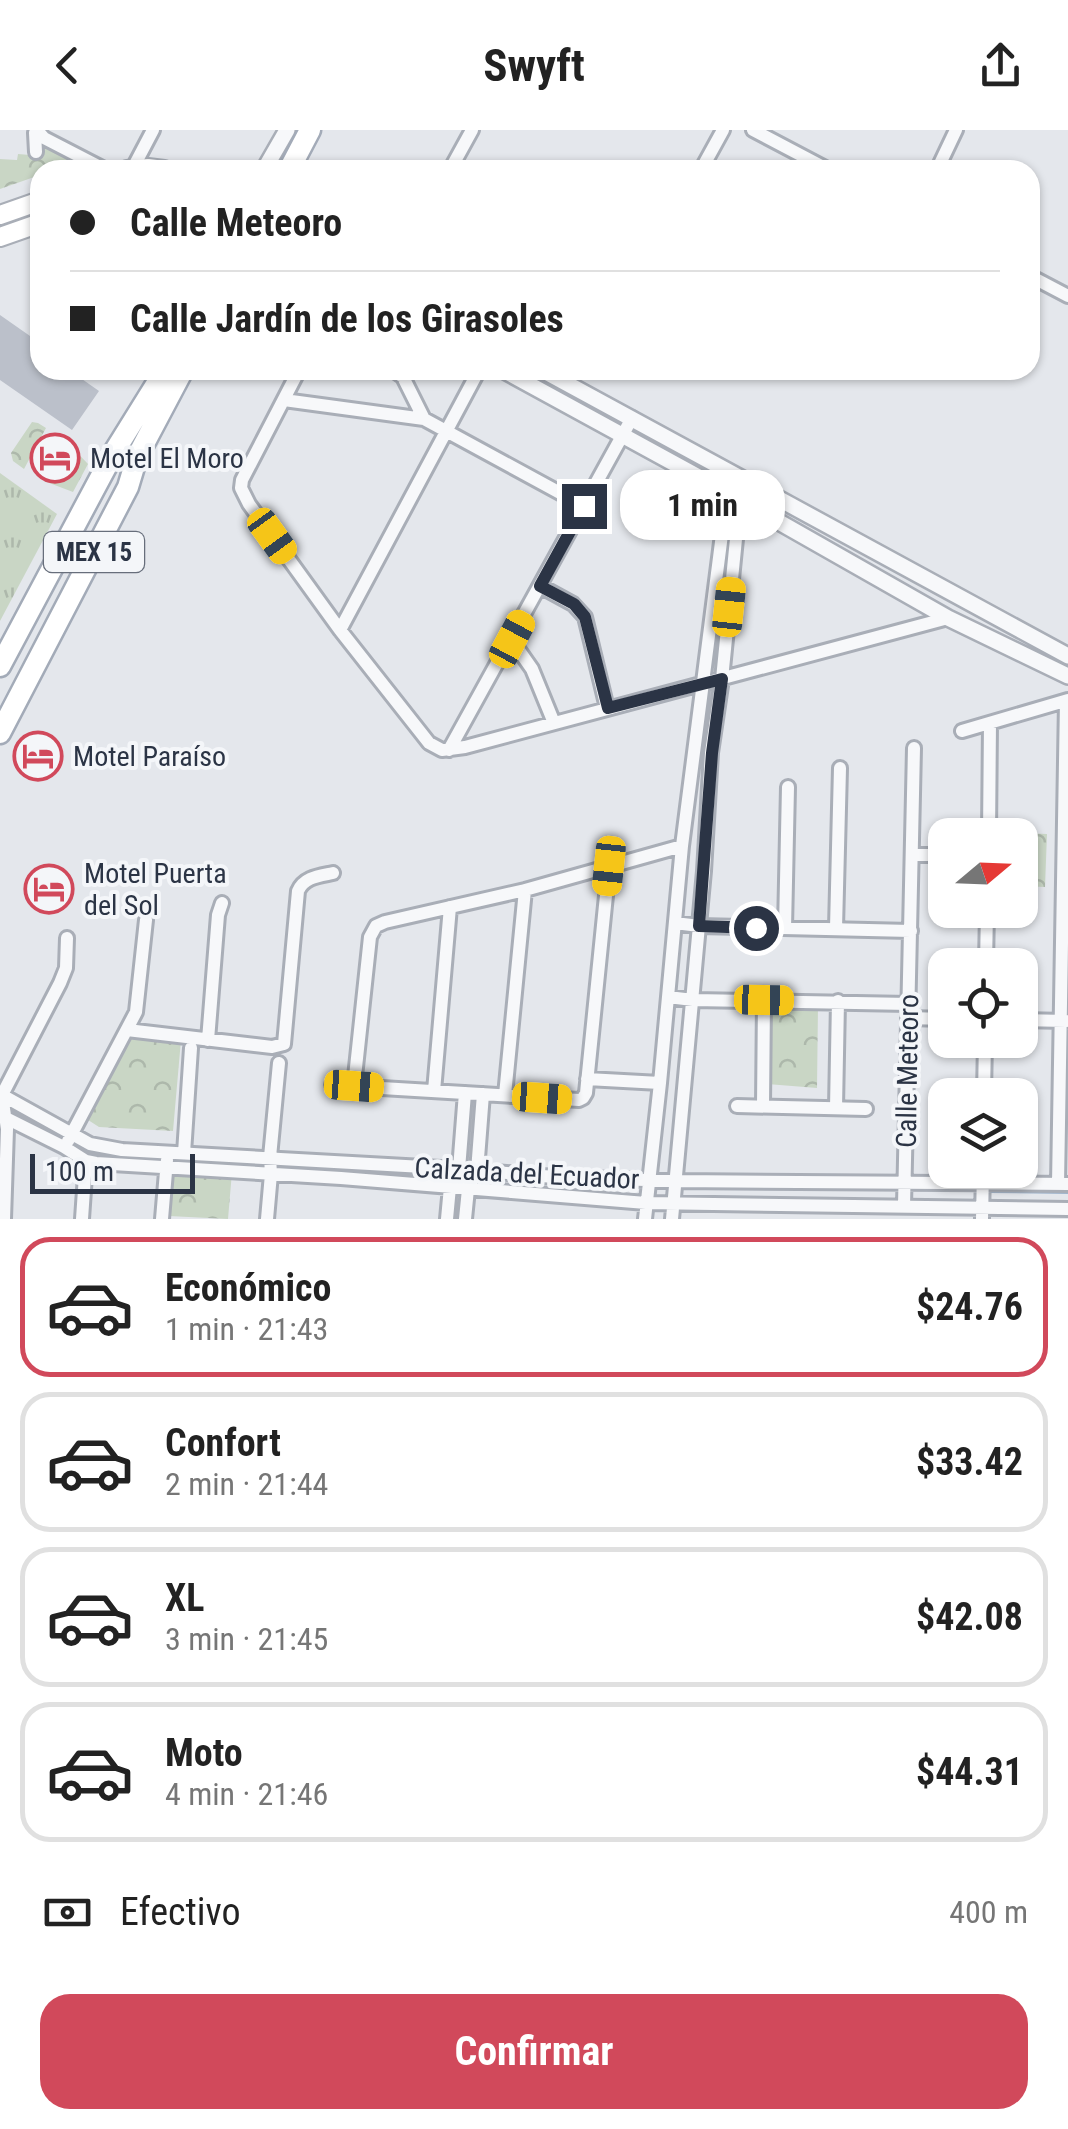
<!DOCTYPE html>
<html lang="es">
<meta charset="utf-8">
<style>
:root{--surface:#fff;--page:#f6f6f6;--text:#222;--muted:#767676;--line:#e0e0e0;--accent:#d1495b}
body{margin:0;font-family:"Roboto Condensed",sans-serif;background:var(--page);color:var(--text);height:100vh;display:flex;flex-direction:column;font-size:38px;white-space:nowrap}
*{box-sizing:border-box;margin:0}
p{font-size:32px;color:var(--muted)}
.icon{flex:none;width:55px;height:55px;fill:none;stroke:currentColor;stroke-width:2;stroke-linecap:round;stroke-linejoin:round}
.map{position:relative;height:1089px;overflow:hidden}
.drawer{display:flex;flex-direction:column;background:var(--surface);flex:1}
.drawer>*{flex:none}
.guide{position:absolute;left:30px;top:30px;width:1010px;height:220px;border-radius:30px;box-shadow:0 2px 8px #0004;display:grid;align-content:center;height:220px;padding:0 40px;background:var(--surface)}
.needle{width:65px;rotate:71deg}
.tools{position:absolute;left:928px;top:688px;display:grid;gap:20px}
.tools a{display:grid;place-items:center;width:110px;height:110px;border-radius:20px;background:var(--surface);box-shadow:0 2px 8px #0004;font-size:50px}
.scale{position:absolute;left:30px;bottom:25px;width:165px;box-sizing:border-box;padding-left:10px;border:5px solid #2b3445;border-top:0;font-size:28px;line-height:35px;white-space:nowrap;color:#2b3445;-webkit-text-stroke:8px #f4f6f9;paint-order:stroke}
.end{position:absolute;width:45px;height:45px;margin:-22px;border:12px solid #2b3445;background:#fff;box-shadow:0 0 0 5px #fff}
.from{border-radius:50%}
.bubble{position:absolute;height:70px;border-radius:30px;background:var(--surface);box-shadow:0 2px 8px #0004;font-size:32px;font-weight:700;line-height:70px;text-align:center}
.car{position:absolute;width:30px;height:60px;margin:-30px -15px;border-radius:12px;box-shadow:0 0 8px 2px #0007;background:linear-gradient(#f5c518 24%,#345 0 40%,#f5c518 0 76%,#345 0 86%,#f5c518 0)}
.guide b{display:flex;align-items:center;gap:35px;height:95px;font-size:38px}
.guide b+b{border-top:2px solid var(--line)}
.guide i{width:25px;height:25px;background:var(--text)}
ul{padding:18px 0 0;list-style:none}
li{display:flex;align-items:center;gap:30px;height:140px;margin:0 20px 15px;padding:0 20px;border:5px solid var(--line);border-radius:30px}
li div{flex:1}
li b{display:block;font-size:38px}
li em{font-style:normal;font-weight:700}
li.on{border-color:var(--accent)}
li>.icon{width:90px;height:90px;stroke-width:1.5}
.pay{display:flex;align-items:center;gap:25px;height:110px;padding:0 40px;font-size:38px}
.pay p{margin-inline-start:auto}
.button{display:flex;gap:20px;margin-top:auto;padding:20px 40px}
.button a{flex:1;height:115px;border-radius:30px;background:var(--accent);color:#fff;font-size:40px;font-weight:700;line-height:115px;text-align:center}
header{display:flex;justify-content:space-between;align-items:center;height:130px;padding:0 40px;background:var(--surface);font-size:45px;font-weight:700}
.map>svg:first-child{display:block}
.grass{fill:url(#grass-tufts)}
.forest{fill:url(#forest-crowns)}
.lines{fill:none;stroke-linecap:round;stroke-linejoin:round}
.stream{stroke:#9fb4cc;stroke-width:4}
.building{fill:#bbc0ca}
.minor-casing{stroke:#a9aeb7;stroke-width:18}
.tertiary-casing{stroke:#a9aeb7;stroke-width:20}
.secondary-casing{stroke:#a9aeb7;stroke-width:22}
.primary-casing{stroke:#a3abb8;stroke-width:25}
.minor{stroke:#f7f8fa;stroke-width:12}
.tertiary{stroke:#f7f8fa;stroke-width:15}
.secondary{stroke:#fff;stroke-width:18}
.primary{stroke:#fff;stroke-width:20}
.route{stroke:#2b3445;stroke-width:12}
.labels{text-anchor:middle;stroke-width:8;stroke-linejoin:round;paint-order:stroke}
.shield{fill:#f4f6f9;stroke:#676e7b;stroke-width:2.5}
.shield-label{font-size:25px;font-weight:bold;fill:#2b3445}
.poi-label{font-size:28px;fill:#2b3445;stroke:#f4f6f9;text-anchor:start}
.street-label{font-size:28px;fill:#2b3445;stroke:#f4f6f9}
</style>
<header><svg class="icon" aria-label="back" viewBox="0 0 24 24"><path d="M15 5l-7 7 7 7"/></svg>Swyft<svg class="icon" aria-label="share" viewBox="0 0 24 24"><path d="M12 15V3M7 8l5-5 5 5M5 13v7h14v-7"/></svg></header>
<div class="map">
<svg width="1068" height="1089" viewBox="0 0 1068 1089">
<defs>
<pattern id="grass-tufts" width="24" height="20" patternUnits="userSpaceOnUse" patternTransform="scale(2.5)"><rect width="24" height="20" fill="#c9d6c5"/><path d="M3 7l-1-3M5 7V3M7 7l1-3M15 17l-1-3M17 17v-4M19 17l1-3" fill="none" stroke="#adb8ab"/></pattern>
<pattern id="forest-crowns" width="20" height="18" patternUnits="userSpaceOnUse" patternTransform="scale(2.5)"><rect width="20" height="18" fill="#c9d6c5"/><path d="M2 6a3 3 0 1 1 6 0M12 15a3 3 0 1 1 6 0" fill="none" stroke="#adb8ab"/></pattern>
</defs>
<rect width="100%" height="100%" fill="#e4e7ec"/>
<path class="grass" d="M0 343 57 384 0 491Z"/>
<path class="forest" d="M43 14 69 30V35L55 40H40V45L0 59V29L17 30 18 24 42 26Z
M32 292 38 293 46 298 24 339 13 331 11 323Z
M66 311 88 334 73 362 44 351Z
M997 702 1047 704 1045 757 1020 756V705H996Z
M770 876H818L817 958 767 954Z
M128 905 181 910 173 1001 99 997 85 988Z
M171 1037 232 1042 228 1089 169 1086Z"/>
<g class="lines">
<path class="stream" d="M991 1061 1068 1062"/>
</g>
<path class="building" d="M0 185 40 213V240H69L99 261 72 300 0 250Z"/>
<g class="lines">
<g class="minor-casing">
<path id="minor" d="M37 0 44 8 106 40
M753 0 829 40
M36 22 35 3 38 1
M133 38 153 0
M450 40 472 0
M701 40 723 0
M937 40 956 0
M1030 146 1068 166
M299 240 242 350 241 358 249 374 340 500 429 613 442 620 465 617 948 488
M393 240 403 247 424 289 584 376
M284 270 424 289
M540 456 573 474 585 487 607 578
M340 500 479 240
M511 509 532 539 554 593
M962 601 1068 570
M449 620 632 288
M989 705 990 593
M912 725H945
M675 793 699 796 911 801
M785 798 788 657
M836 798 840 638
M986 835 987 780
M668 867 693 870 909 874
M909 888 945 889
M1020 890 1066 891
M127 900 272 917 284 914 298 761C304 747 319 746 333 743
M208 910 218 785 222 773
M587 949 660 953
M332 955 579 970 583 968 586 963 609 736
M354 956 370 807 376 796 385 792 525 760 682 716
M434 961 450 777
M0 964 90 1014 122 1020 459 1039 554 1047 676 1051 1068 1054
M505 965 525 760
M984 965 985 910
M737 976 866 979
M763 976 764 870
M836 978 838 871
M0 985 64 1017 86 1031 96 1033 341 1048 646 1073 1068 1079
M68 1011 136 882 146 790
M184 1023 191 918
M1058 1054 1066 571
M904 1076 914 618
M4 1089 7 999 2 965 60 853 66 838 67 808
M82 1089 86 1031
M162 1089 167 1030
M267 1089 271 1044 270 1027 279 933
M447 1089 450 1057 459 1039 465 963
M465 1089 468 1059 477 1041 483 964
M645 1089 660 953 682 716 730 342
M672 1089 704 741 711 623 722 549 742 349
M982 1089 983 1040"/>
</g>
<g class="tertiary-casing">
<path id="tertiary" d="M264 40 287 0
M503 240 728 363 948 488 1068 546
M542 240 1068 526"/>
</g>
<g class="secondary-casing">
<path id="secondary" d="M127 40 148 38 164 40
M0 85 40 71
M0 107 40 93"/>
</g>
<g class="primary-casing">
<path id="primary" d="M289 40 310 0
M0 536 114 322 165 240
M0 603 128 357 137 327 183 240"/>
</g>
<use href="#minor" class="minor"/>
<use href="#tertiary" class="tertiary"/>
<use href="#secondary" class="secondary"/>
<use href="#primary" class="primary"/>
</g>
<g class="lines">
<path class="route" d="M584 376 540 456 574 474 585 487 608 578 722 549 712 623 699 796 756 798"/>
</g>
<defs>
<g id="hotel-ring" transform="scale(2.5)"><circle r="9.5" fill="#f4f6f9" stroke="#d1495b" stroke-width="1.5"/><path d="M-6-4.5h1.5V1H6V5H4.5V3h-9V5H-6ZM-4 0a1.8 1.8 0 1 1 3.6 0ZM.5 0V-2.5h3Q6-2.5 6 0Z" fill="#d1495b"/></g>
</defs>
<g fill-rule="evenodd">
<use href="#hotel-ring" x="55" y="328"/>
<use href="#hotel-ring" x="38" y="626"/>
<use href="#hotel-ring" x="49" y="759"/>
</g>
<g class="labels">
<rect class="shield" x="44" y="402" width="100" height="40" rx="8"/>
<g class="shield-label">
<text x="94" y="431">MEX 15</text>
</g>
<g class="poi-label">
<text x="90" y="338">Motel El Moro</text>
<text x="73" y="636">Motel Paraíso</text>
<text x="84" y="753">Motel Puerta<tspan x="84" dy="32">del Sol</tspan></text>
</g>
<g class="street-label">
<text transform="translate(907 941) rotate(-89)" y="10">Calle Meteoro</text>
<text transform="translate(527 1043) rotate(3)" y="10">Calzada del Ecuador</text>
</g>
</g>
</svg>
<div class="tools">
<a><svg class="needle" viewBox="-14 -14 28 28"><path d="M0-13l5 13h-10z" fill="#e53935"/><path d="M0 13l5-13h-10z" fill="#767676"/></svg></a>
<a><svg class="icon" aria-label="locate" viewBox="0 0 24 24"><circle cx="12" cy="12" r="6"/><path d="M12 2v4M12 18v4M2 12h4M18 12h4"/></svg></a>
<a><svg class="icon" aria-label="layers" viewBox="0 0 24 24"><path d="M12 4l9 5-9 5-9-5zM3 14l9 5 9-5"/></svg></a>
</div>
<div class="scale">100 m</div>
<i class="end from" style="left:756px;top:798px"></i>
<i class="end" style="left:584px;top:376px"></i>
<div class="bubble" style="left:620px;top:340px;width:165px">1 min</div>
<i class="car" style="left:272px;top:406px;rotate:144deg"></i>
<i class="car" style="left:729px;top:477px;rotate:6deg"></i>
<i class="car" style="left:512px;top:509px;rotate:28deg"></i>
<i class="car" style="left:609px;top:736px;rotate:186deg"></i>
<i class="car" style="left:764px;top:870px;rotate:91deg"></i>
<i class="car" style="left:354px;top:956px;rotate:94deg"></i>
<i class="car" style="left:542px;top:968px;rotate:94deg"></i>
<div class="guide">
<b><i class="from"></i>Calle Meteoro</b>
<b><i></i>Calle Jardín de los Girasoles</b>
</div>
</div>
<section class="drawer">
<ul>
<li class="on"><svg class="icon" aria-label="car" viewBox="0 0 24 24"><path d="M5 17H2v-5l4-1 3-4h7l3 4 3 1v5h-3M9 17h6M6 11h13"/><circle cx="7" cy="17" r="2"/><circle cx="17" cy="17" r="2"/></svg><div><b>Económico</b><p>1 min · 21:43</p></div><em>$24.76</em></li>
<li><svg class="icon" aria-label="car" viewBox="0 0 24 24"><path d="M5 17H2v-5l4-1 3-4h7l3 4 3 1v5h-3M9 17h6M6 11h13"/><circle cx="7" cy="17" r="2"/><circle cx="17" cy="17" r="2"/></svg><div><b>Confort</b><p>2 min · 21:44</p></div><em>$33.42</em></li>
<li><svg class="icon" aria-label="car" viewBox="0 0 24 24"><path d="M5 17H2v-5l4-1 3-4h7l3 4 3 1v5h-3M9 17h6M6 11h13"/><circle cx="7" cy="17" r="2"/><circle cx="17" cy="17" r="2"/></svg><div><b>XL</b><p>3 min · 21:45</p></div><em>$42.08</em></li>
<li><svg class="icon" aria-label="car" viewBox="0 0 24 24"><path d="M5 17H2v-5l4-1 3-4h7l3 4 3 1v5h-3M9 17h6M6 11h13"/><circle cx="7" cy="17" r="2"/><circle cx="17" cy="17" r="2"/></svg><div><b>Moto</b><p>4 min · 21:46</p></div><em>$44.31</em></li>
</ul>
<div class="pay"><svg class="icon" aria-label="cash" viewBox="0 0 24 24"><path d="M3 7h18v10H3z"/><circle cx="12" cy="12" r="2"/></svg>Efectivo<p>400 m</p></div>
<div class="button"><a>Confirmar</a></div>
</section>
